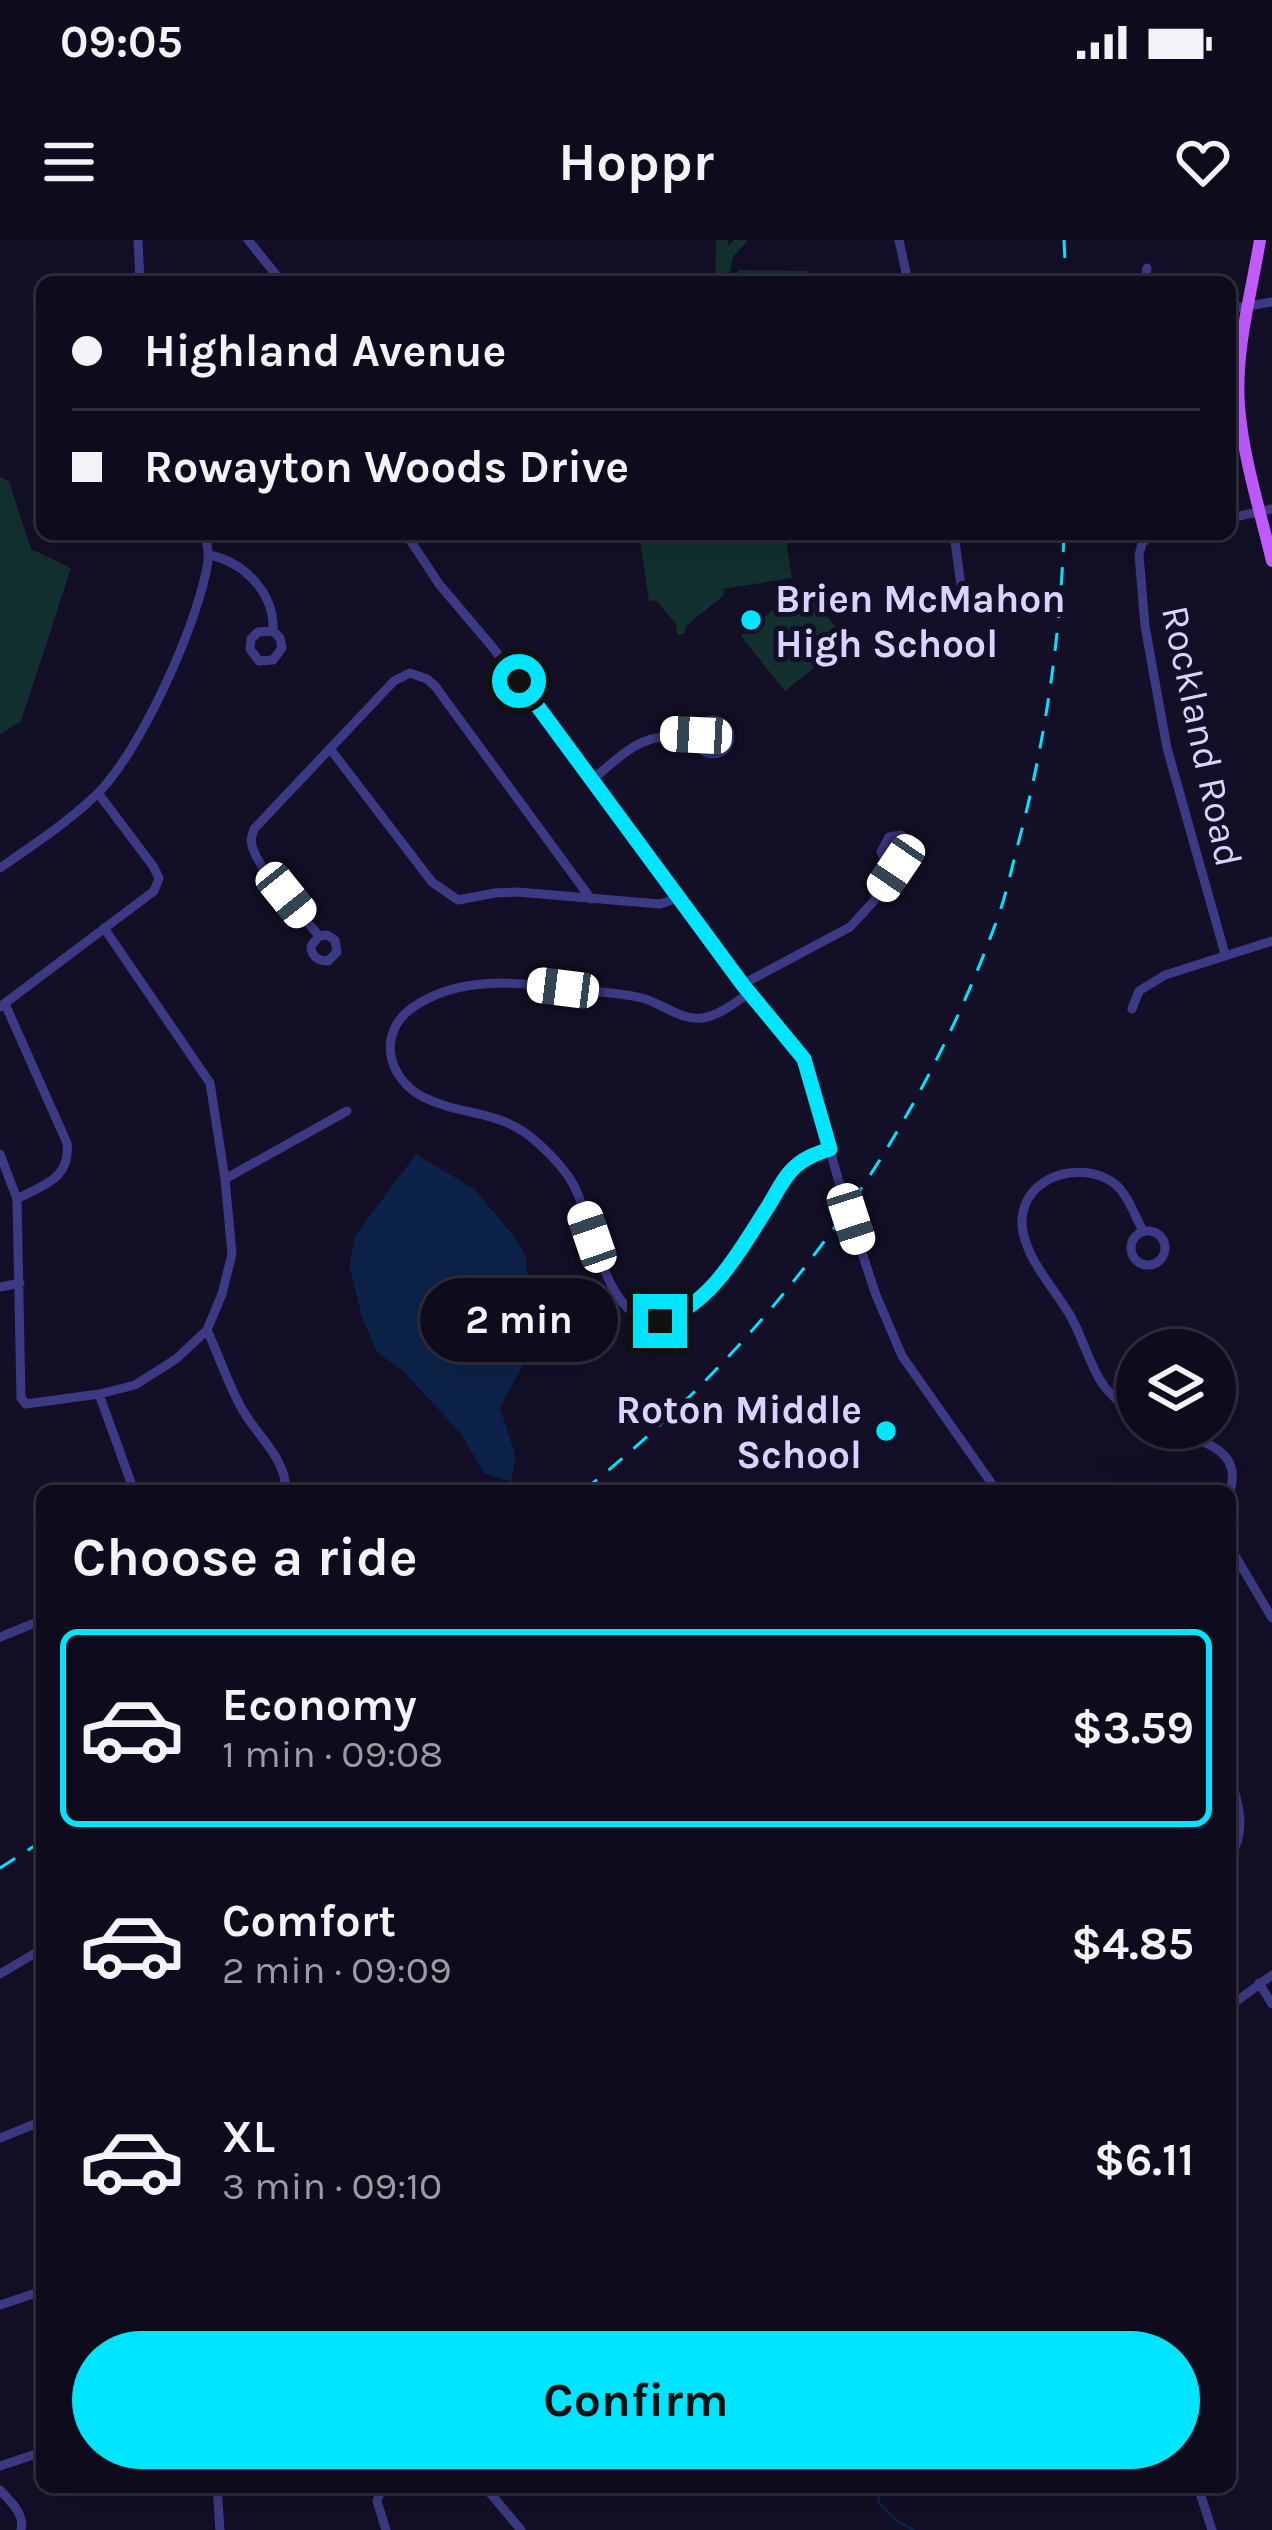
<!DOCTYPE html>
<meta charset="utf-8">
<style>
:root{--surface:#0e0b1c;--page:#171425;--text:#f1f3f6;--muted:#9b9ba3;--line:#2e2b3b;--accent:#00e5ff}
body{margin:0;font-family:Karla,sans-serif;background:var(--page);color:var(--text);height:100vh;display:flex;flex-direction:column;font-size:45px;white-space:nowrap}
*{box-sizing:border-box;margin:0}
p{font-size:39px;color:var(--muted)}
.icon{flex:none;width:66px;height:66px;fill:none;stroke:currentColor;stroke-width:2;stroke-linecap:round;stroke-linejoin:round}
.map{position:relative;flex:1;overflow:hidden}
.details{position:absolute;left:36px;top:1245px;width:1200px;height:1008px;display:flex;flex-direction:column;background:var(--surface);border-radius:18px;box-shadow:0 12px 48px #0002,0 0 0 3px var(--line)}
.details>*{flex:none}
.banner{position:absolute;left:36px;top:36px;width:1200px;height:264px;border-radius:18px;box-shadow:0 12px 48px #0002,0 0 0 3px var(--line);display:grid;align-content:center;height:264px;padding:0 36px;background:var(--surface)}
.fabs{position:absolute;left:1116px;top:1089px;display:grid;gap:24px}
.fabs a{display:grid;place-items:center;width:120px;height:120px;border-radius:50%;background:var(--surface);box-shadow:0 12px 48px #0002,0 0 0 3px var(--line);font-size:60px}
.end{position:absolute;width:54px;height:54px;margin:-27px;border:15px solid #00e5ff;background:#111;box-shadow:0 0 0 6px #111}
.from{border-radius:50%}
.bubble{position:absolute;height:84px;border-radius:42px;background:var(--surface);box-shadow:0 12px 48px #0002,0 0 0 3px var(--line);font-size:39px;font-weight:700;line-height:84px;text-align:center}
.car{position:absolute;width:36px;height:72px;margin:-36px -18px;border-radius:15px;box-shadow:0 0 9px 3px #0007;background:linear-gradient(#fff 24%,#345 0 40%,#fff 0 76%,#345 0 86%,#fff 0)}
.banner b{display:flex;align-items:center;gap:42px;height:114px;font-size:45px}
.banner b+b{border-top:3px solid var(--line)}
.banner i{width:30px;height:30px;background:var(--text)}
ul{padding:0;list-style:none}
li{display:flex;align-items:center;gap:36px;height:198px;margin:0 24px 18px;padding:0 12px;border:6px solid transparent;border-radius:18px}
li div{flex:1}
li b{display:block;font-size:45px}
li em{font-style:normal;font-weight:700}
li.on{border-color:var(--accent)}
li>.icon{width:108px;height:108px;stroke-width:1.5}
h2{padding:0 36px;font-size:54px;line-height:144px}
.cta{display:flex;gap:24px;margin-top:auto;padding:24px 36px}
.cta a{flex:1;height:138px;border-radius:72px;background:var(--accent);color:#111;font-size:48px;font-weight:700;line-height:138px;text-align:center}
.status{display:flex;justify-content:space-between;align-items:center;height:84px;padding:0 60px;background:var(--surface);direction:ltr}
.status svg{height:33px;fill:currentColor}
header{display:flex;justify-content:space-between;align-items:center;height:156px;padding:0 36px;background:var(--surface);font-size:54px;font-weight:700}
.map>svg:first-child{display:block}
.green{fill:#12302f}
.water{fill:#0c2248}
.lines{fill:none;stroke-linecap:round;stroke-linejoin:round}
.stream{stroke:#0c2248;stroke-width:3}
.minor{stroke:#3d3a85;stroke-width:9}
.major{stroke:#c25bff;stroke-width:12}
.rail{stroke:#00e5ff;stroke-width:3;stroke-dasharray:18 15;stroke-linecap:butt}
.minor-bridge{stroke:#3d3a85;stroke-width:9}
.route{stroke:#00e5ff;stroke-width:15}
.poi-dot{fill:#00e5ff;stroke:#130f26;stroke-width:4.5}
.labels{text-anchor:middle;stroke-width:10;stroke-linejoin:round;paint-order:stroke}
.poi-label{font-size:39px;font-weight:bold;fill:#d9d4ff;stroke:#130f26;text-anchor:start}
.street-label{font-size:39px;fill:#d9d4ff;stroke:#130f26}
</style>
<div class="status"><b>09:05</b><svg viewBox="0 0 49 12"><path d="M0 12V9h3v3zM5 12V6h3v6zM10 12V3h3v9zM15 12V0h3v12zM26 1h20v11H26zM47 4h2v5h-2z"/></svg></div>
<header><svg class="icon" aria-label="menu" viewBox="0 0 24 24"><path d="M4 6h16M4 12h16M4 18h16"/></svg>Hoppr<svg class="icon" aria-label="heart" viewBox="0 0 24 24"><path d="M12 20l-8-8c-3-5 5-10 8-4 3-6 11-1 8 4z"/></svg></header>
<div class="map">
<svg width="1272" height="2290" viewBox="0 0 1272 2290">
<rect width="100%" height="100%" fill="#130f26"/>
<path class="green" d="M716 0H728L729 6 734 0H748L733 17 728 42H715Z
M738 30 808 31V42H738Z
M0 237 9 241 31 309 71 328 21 481 0 494Z
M639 294H785L792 338 723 349 724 355 686 386 685 393 679 395 676 391 677 385 656 360 649 361Z
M803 346 847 401 785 451 741 396Z"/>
<path class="water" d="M416 914 474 949 516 999 526 1017 533 1106 500 1168 516 1217 511 1242 484 1233 461 1194 404 1132 377 1112 362 1077 349 1025 356 995Z"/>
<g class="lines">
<path class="stream" d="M511 1242 515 1248
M879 2247 878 2262 897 2281 913 2290"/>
<path class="minor" d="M138 0 140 42
M248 0 282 42
M899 0 908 42
M1145 42 1147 28
M1230 69 1272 62
M1230 278 1272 269
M406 294 439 344 494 409 749 753 804 819 839 942
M954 294 961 346
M1154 294 1142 303 1139 315 1145 386 1167 508 1225 714
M209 315C244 322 275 353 273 391L280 398 282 408 273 420 259 421 250 409 251 399 258 392 273 391
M696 497a17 17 0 1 1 34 0a17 17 0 1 1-34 0Z
M331 510 432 642 458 660 495 653 517 652 660 664 678 658
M593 539C632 506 643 493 696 495
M0 628C32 606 68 582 96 555 140 513 199 382 208 321 209 312 207 303 205 294
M319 696 311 706C311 716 318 721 328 721L337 712 335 700 327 695 319 696C301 673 262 635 253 609 250 599 251 599 254 589L394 441 410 433 427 439 435 446 591 659
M743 744 850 687 873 662 896 628 911 622 914 605 901 595 889 597 881 612 886 622 896 628
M749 753C736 762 719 776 702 778 682 781 661 763 642 758 622 753 599 752 579 750 523 743 461 733 412 768 377 793 387 838 423 857 465 878 499 867 539 904 552 916 566 930 574 946 593 981 604 1077 654 1081 709 1085 760 965 791 931 801 919 816 913 830 909
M5 764 67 903C71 939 43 945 17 959
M0 767 154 651 159 638 153 626 98 553
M1132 769 1139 751 1165 735 1272 701
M0 914 17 959 21 1158 26 1164 99 1154 135 1145 176 1119 207 1090 222 1054 232 1014 225 939 210 843 104 688
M225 939 347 871
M1131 1008a17 17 0 1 1 34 0a17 17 0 1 1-34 0Z
M863 1016 876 1055 902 1116 997 1251
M0 1047 20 1043
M207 1090C219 1116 228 1144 242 1169 257 1196 286 1218 286 1251
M99 1154 134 1251
M1137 1174C1127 1168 1116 1160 1108 1151 1091 1131 1084 1100 1071 1077 1059 1056 1042 1037 1031 1015 1026 1004 1021 992 1022 979 1025 935 1083 919 1115 944 1128 955 1135 976 1143 991
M1164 1188C1196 1201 1244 1206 1230 1251
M1230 1307 1272 1378
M0 1397 42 1380
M1230 1537C1239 1564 1247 1591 1230 1617
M0 1734 42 1709
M1259 1743 1272 1764
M1230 1766 1272 1735
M0 1898 42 1881
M0 2065 42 2051
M0 2226 42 2212
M217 2247 220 2290
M382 2247 377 2261 386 2290
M485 2247 521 2290
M1198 2247 1212 2290
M0 2250C10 2261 25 2274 21 2290"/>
<path class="major" d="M1260 0C1251 55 1235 110 1239 166 1243 218 1260 270 1272 321"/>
<path class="rail" d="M1064 0 1066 42
M583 1251C771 1101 916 905 998 677 1006 655 1011 631 1017 608 1045 504 1060 401 1064 294
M0 1628 42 1601"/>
<path class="minor-bridge" d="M839 942 863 1016"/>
</g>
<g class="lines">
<path class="route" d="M519 441 743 745 804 819 830 909C818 913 806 917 796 926 784 936 777 952 769 965 741 1008 712 1065 660 1081"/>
</g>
<g class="poi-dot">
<circle cx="751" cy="380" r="12"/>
<circle cx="886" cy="1191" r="12"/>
</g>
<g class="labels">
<g class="poi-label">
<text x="775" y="372">Brien McMahon<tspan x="775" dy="45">High School</tspan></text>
<text x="862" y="1183" text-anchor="end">Roton Middle<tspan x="862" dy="45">School</tspan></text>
</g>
<g class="street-label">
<text transform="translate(1203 496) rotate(78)" y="14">Rockland Road</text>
</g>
</g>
</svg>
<div class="fabs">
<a><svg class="icon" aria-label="layers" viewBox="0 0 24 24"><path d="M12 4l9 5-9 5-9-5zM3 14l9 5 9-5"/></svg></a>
</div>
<i class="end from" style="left:519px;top:441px"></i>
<i class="end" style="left:660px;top:1081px"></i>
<div class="bubble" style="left:420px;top:1038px;width:198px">2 min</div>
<i class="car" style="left:696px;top:495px;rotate:273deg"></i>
<i class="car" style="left:896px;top:628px;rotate:214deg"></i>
<i class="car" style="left:286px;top:655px;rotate:141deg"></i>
<i class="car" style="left:563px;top:748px;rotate:277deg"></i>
<i class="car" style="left:851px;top:979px;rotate:162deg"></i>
<i class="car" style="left:592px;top:997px;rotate:341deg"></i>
<div class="banner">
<b><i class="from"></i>Highland Avenue</b>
<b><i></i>Rowayton Woods Drive</b>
</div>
<section class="details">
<h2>Choose a ride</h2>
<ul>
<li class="on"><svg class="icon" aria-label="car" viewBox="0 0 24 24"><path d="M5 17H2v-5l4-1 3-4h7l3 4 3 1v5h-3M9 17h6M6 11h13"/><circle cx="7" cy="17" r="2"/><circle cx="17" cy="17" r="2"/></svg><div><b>Economy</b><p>1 min · 09:08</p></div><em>$3.59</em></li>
<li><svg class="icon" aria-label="car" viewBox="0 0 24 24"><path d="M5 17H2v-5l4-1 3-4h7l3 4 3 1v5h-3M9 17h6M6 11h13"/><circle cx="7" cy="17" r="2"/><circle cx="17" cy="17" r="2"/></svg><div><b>Comfort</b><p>2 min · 09:09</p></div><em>$4.85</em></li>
<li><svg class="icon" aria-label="car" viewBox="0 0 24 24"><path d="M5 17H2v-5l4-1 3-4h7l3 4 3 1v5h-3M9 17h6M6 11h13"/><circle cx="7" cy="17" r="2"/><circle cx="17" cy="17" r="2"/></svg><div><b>XL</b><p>3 min · 09:10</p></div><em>$6.11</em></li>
</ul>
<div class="cta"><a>Confirm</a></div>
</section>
</div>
